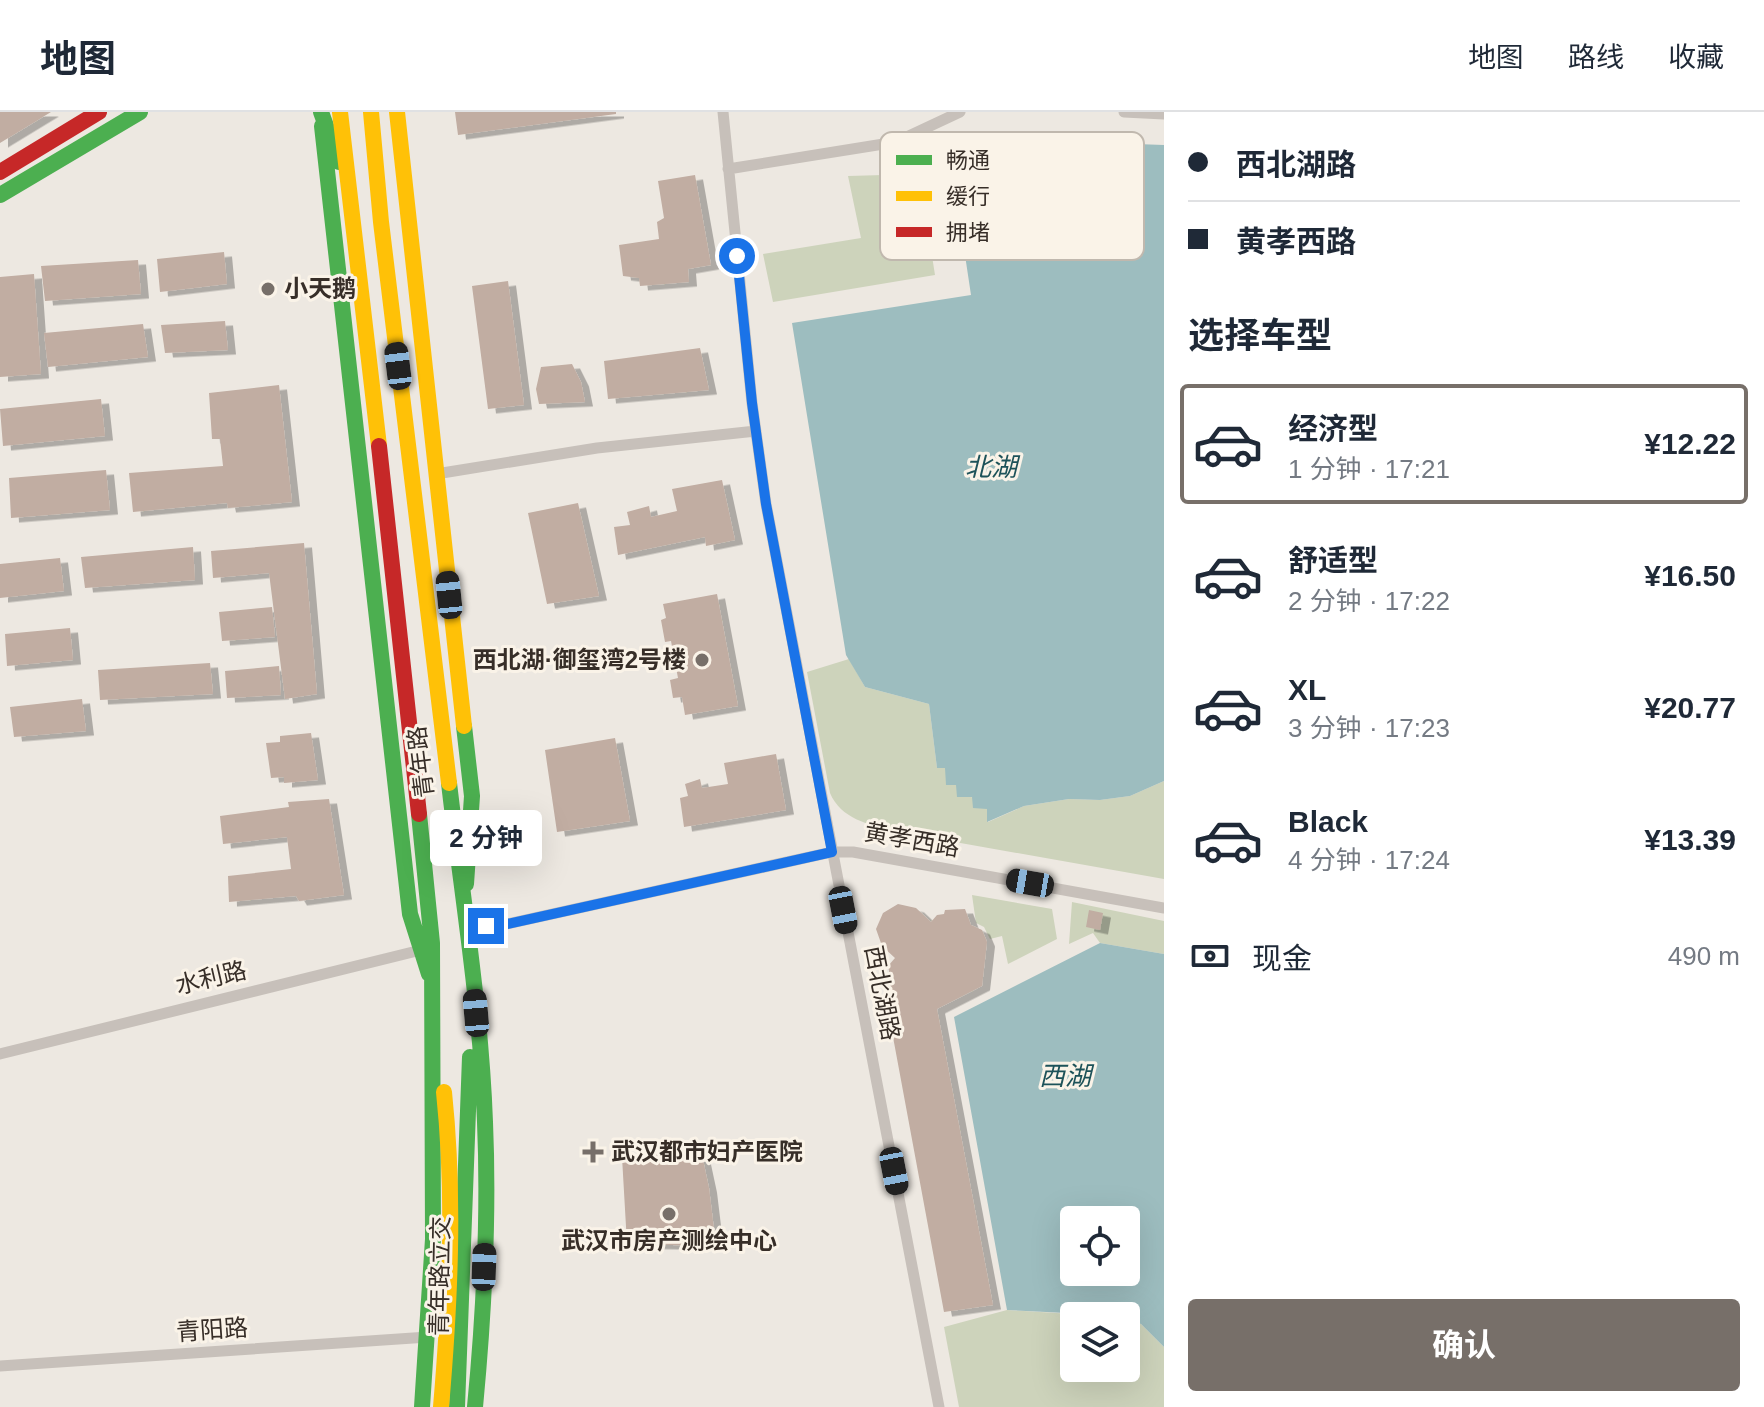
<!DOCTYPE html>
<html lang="zh">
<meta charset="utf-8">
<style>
:root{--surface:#fff;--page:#f6f6f7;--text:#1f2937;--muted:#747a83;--line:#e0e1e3;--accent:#776f69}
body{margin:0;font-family:Helvetica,"Noto Sans SC",sans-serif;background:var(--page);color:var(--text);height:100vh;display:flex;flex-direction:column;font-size:30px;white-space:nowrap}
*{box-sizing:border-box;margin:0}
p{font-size:26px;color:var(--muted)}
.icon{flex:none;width:44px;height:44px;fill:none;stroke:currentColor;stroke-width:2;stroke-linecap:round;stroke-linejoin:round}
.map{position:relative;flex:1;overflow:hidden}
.details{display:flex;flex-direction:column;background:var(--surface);width:600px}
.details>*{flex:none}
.hud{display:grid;align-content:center;height:176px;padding:0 24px;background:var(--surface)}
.controls{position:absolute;left:1060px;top:1094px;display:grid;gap:16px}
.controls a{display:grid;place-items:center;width:80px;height:80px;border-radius:8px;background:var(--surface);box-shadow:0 8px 32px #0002;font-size:40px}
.end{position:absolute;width:36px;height:36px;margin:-18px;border:10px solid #1a73e8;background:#fff;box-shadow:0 0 0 4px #fff}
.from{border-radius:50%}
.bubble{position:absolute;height:56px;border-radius:8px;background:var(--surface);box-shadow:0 8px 32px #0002;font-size:26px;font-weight:700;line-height:56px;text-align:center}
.car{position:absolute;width:24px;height:48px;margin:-24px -12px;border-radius:10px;box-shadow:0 0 6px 2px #0007;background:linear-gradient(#222 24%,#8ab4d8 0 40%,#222 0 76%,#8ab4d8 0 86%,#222 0)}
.hud b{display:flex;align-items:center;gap:28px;height:76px;font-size:30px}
.hud b+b{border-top:2px solid var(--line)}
.hud i{width:20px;height:20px;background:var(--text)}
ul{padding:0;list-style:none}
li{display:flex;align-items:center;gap:24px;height:120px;margin:0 16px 12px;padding:0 8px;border:4px solid transparent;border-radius:8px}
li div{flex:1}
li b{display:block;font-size:30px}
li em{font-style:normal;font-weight:700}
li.active{border-color:var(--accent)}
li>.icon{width:72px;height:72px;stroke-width:1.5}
h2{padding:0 24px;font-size:36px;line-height:96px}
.pay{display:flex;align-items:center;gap:20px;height:88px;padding:0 24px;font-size:30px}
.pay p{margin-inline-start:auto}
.action{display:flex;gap:16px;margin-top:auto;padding:16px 24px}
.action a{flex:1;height:92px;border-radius:8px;background:var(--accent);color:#fff;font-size:32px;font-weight:700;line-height:92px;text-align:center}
header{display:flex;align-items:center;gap:48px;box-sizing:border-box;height:112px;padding:0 40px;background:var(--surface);border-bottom:2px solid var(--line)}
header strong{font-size:38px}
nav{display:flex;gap:44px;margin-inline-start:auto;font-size:28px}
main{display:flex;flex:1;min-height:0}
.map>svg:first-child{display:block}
.green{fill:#cdd3bb}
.water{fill:#9dbdbf;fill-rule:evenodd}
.building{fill:#c1ada2;filter:url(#shadow)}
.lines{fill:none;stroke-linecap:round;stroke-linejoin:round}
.street{stroke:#c7c0ba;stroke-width:11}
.fast{stroke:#4caf50;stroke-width:16}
.slow{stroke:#ffc107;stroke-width:16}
.jam{stroke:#c62828;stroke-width:16}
.route{stroke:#1a73e8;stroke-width:10}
.poi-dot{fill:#776f69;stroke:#faf3e8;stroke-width:3}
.labels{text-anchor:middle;stroke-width:6;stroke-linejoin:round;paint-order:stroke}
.poi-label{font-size:24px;font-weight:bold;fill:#372e28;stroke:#faf3e8;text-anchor:start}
.street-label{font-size:24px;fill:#372e28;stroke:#faf3e8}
.water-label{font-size:26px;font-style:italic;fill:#1d5259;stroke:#faf3e8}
.key{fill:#faf3e8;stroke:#c0b8ae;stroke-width:2}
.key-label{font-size:22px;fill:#372e28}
</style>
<header>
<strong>地图</strong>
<nav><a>地图</a><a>路线</a><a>收藏</a></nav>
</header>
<main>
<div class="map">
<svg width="1164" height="1295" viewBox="0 0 1164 1295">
<defs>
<filter id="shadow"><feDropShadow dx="8" dy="4.5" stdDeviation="0" flood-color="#0004"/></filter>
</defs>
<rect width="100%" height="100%" fill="#ede8e1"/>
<path class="green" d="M919 62 935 163 773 190 763 142 861 126 848 64Z
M849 547 865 575 929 592 937 656 945 655 956 673 987 697 988 710 1024 694 1069 687 1100 688 1130 684 1164 669V767L893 719C868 712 841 707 830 681L807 560Z
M972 783 1052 797 1057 827 1008 852 1002 824 990 827 984 815 976 811Z
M1072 790 1164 809V842L1100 831 1093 821 1069 832Z
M1007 1198 1105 1204H1074V1256H1126V1207L1141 1212 1164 1235V1295H959L944 1215Z"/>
<path class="water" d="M992 27 1164 33V669L1130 684 1100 688 1069 687 1024 694 987 710V697L973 696 972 685H957L956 673H946L945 656H937L929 592 865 575 846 543 792 211 971 183 954 70C974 64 986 45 992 27Z
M1100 831 1164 842V1235L1141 1212 1126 1207V1204L1007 1198 954 905ZM1074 1108H1126V1160H1074Z"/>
<path class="building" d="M0 0H51L0 31Z
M455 0H616V2L458 23Z
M695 63 711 153 688 157 689 170 640 174 639 166 623 164 619 133 659 127 657 110 664 106 658 69Z
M224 140 227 172 160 180 157 147Z
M138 148 141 182 45 189 41 154Z
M34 162 41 262 0 265V165Z
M508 169 524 293 488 297 472 174Z
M225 209 228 238 165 241 161 213Z
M143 212 148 245 48 255 44 221Z
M700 236 709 278 608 287 604 249Z
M572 252 581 270 585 290 539 292 536 277 541 255Z
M279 273 292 390 228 396 227 391 133 400 129 361 223 354 220 327H212L209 281Z
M101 287 105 324 3 334 0 297Z
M106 358 110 398 11 406 9 366Z
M722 368 735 428 706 434 705 425 618 443 614 415 630 413 627 400 649 394 651 405 677 399 672 377Z
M578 391 599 484 547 492 528 401Z
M304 431 317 582 285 587 269 461 213 466 211 439Z
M193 435 195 468 85 476 81 445Z
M60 446 64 479 0 486V452Z
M717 482 738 594 685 603 682 585 673 586 670 568 678 566 671 529 665 530 661 508 666 506 663 492Z
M272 495 275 525 222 529 219 500Z
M70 516 73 548 7 554 5 522Z
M210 551 213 582 100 588 98 558Z
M279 554 281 583 227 586 225 559Z
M82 587 86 619 14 625 10 595Z
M311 621 318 668 284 671V665L271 666 266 631 280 630V624Z
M615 626 630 709 557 720 545 638Z
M776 642 786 698 684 715 680 686 688 684 685 672 700 667 702 676 728 672 724 651Z
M329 687 344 783 299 789 296 784 229 790 228 764 291 757 287 725 223 732 220 704 289 695 288 690Z
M898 792 916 796 931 810 937 803 944 802 945 798 965 797 971 813 982 818 987 830 982 874 937 897 993 1193 944 1200 883 871 891 869 888 854 895 846 882 834 876 817 883 801Z
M1089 798 1103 801 1100 818 1086 815Z
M700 1034 709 1076 716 1134 627 1132 622 1045Z"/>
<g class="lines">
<path class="street" d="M723 0 752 291 766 392 939 1295
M1124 0 1164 2
M728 57 896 30 960 0
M436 362 597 336 756 319
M466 817 507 812 832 740H853L1164 796
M0 942 425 837
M0 1254 428 1225"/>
<path class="fast" d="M321 0 339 50
M322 14 410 802 429 862
M0 83 140 0
M464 614 472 684 466 772
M449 671C462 784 481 897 485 1010 489 1104 484 1201 475 1295
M419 702 432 831 433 1127 422 1295
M457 1295 470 945"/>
<path class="slow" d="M340 0 379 334
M371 0 381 110 449 671
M397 0 464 614
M441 1295C450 1190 455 1085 444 980"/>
<path class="jam" d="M0 60 99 0
M379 334 419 702"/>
</g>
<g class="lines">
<path class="route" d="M486 814 507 812 832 740 766 392 752 291 737 144"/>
</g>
<g class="poi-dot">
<circle cx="268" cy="177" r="8"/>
<circle cx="702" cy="548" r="8"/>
<path d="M589 1028h8v8h8v8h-8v8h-8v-8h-8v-8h8z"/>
<circle cx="669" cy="1102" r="8"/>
</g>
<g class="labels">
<g class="poi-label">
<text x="284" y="185">小天鹅</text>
<text x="686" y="556" text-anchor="end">西北湖·御玺湾2号楼</text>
<text x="611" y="1048">武汉都市妇产医院</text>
<text x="669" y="1137" text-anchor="middle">武汉市房产测绘中心</text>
</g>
<g class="street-label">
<text transform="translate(421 650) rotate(-97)" y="8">青年路</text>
<text transform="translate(912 728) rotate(10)" y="8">黄孝西路</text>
<text transform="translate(211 866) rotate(-13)" y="8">水利路</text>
<text transform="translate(882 881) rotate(79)" y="8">西北湖路</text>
<text transform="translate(440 1164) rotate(-89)" y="8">青年路立交</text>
<text transform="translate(212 1218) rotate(-4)" y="8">青阳路</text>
</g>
<g class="water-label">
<text x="991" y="364">北湖</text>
<text x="1065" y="973">西湖</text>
</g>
</g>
<rect x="880" y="20" width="264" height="128" rx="12" class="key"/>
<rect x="896" y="43" width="36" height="10" fill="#4caf50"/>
<rect x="896" y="79" width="36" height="10" fill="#ffc107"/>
<rect x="896" y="115" width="36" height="10" fill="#c62828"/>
<g class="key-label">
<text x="946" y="56">畅通</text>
<text x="946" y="92">缓行</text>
<text x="946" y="128">拥堵</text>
</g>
</svg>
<div class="controls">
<a><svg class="icon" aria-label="locate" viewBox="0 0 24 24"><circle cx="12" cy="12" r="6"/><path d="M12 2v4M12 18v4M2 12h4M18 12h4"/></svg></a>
<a><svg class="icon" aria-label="layers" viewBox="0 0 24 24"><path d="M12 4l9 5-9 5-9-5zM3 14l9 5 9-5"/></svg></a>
</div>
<i class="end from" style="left:737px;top:144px"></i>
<i class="end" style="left:486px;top:814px"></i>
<div class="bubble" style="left:430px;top:698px;width:112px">2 分钟</div>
<i class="car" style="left:398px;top:254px;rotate:353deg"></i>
<i class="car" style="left:449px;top:483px;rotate:354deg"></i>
<i class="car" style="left:1030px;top:771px;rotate:280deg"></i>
<i class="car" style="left:843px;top:798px;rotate:169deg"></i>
<i class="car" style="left:476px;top:901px;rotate:355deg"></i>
<i class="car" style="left:894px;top:1059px;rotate:169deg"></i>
<i class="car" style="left:484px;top:1155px;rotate:2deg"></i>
</div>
<section class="details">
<div class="hud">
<b><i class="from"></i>西北湖路</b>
<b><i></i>黄孝西路</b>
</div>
<h2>选择车型</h2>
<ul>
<li class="active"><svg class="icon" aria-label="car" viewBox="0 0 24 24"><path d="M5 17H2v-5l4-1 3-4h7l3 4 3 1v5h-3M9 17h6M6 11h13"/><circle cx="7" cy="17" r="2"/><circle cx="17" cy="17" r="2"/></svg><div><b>经济型</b><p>1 分钟 · 17:21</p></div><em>¥12.22</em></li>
<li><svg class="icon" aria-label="car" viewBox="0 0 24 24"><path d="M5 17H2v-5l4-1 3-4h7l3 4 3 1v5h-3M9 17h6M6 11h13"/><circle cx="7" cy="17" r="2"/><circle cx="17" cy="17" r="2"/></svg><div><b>舒适型</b><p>2 分钟 · 17:22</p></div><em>¥16.50</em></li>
<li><svg class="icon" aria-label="car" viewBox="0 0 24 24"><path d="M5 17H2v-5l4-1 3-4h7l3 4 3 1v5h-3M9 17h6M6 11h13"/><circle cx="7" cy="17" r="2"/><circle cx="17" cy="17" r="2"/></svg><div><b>XL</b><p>3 分钟 · 17:23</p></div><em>¥20.77</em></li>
<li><svg class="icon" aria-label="car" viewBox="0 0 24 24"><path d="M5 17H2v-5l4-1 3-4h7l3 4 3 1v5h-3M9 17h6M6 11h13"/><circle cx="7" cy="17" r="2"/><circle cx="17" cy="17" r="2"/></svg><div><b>Black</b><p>4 分钟 · 17:24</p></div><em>¥13.39</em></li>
</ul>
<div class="pay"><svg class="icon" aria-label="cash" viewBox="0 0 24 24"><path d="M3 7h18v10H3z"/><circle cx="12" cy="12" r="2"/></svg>现金<p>490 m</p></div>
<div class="action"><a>确认</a></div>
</section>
</main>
